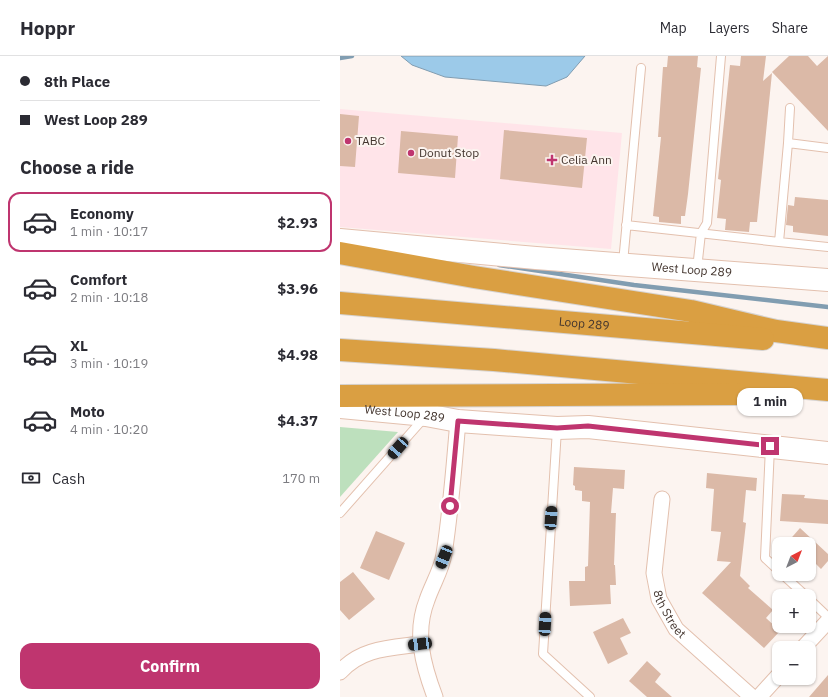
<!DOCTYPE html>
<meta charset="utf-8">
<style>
:root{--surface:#fff;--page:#f7f7f7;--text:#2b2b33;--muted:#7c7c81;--line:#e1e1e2;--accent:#bf356f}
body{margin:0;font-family:"IBM Plex Sans",sans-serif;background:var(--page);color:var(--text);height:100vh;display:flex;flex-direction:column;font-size:15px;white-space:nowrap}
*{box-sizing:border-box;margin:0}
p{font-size:13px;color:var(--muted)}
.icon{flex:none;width:22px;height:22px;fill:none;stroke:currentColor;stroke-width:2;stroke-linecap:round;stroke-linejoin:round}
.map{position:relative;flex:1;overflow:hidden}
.details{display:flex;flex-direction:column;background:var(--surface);width:340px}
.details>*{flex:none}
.hud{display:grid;align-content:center;height:88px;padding:0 20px;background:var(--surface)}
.needle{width:26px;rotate:42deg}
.buttons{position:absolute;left:432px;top:481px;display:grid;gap:8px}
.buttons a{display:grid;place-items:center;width:44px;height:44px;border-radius:8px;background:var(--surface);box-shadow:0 1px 3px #0004;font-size:20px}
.end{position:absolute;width:18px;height:18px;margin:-9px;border:5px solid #bf356f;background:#fff;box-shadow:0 0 0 2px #fff}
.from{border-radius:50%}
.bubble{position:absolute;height:28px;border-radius:12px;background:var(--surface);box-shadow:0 1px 3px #0004;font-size:13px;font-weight:700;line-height:28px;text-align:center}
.car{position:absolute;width:12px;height:24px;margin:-12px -6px;border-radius:5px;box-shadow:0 0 3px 1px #0007;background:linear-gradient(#222 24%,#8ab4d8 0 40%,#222 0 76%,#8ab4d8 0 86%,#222 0)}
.hud b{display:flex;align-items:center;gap:14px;height:38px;font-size:15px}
.hud b+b{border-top:1px solid var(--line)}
.hud i{width:10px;height:10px;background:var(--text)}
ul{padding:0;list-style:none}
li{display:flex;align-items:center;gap:12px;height:60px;margin:0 8px 6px;padding:0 12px;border:2px solid transparent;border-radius:12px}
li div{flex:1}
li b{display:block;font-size:15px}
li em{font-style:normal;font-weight:700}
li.selected{border-color:var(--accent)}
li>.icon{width:36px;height:36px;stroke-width:1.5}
h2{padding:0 20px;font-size:18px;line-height:48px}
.pay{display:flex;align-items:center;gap:10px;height:44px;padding:0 20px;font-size:15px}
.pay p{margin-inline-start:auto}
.primary-button{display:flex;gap:8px;margin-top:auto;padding:8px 20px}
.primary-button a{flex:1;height:46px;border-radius:12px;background:var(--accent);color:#fff;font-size:16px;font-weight:700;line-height:46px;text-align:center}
header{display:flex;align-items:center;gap:24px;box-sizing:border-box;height:56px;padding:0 20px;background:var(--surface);border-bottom:1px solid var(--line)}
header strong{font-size:19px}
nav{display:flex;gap:22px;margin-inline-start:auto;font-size:14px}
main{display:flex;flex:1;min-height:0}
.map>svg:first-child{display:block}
.commercial{fill:#ffe4e9}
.green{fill:#bde0bd}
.water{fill:#9ccae9;stroke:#819db1}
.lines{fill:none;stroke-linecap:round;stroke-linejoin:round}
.stream{stroke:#819db1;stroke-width:4.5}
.building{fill:#dbb9a7}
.service-casing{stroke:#e3c0ae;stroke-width:10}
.minor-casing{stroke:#e3c0ae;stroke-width:17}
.secondary-casing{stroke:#e3c0ae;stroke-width:24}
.motorway-casing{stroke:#d6d3d1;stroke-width:24}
.service{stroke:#fff;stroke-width:8}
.minor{stroke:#fff;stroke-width:15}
.secondary{stroke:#fff;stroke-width:22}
.motorway{stroke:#da9f42;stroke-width:22}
.route{stroke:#bf356f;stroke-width:5}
.poi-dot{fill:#bf356f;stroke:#fcf4f0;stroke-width:1.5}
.labels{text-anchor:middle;stroke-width:4;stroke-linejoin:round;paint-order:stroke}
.poi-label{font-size:12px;fill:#43352e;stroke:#fcf4f0;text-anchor:start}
.street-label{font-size:12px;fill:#43352e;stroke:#fcf4f0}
</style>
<header>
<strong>Hoppr</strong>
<nav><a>Map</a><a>Layers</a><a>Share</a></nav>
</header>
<main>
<section class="details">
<div class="hud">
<b><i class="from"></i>8th Place</b>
<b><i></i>West Loop 289</b>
</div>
<h2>Choose a ride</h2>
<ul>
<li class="selected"><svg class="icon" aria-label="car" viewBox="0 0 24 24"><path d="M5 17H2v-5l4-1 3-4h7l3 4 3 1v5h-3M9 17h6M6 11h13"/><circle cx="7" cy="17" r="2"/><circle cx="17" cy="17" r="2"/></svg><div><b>Economy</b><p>1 min · 10:17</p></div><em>$2.93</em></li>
<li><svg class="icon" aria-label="car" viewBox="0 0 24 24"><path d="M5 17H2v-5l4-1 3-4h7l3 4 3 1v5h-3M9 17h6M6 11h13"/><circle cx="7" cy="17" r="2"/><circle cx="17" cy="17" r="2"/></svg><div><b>Comfort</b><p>2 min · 10:18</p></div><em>$3.96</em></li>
<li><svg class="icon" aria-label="car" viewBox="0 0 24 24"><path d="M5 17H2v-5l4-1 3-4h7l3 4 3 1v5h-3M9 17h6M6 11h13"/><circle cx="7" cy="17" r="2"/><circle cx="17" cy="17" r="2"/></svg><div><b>XL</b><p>3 min · 10:19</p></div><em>$4.98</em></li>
<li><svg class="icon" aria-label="car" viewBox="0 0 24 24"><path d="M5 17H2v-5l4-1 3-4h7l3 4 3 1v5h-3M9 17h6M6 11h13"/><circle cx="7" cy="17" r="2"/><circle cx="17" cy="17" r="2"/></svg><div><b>Moto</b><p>4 min · 10:20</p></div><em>$4.37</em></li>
</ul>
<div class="pay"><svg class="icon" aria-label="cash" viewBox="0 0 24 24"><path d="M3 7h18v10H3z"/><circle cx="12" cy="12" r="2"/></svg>Cash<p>170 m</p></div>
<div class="primary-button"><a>Confirm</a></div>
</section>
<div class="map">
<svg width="488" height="641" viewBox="0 0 488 641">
<rect width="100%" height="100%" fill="#fcf4f0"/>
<path class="commercial" d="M0 53 282 77 271 193 0 171Z"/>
<path class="green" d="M0 371 58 376 0 441Z"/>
<path class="water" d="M61 0H245L227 21 206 30 105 21 72 9Z"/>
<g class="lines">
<path class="stream" d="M0 2 12 0
M159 209 294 229 488 251"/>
</g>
<path class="building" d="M328 0H358L357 11 361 12 348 138 345 160H341V168L319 166V161L313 160 321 81H318L323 11H327Z
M401 0H426L423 25 432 17 417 166H410L409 176 385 174 386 163 377 162 381 124 378 123 390 9 400 10Z
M449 0H468L477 10 488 0V75L432 16Z
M0 58 19 60 15 111 0 110Z
M164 74 247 82 242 132 160 123Z
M61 75 118 80 115 122 58 117Z
M455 141 488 144V180L453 176V170L446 169 448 149 454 150Z
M234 411 285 414 284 433 273 432 271 457H276L274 509H275L276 529H270L271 548 230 550 229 525H245V511L248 510 250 446 242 445V435L235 434V430L233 429Z
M367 417 417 422 416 435 406 434 403 466 406 467 400 520 410 530 408 532 433 554 426 562 440 575 424 592 362 537 391 506 377 505 381 476 371 475 374 433 366 432Z
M442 438 465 439 464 442 488 444V468L440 465Z
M460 472 488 498V505L481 513 476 508 469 515V488H446Z
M36 475 65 487 49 524 20 512Z
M13 516 35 543 9 564 0 554V526Z
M283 562 291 577 280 582 288 598 268 608 253 576Z
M307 605 321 618 315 626 332 641H307L289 625Z
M488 619V641H469Z"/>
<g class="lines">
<g class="service-casing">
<path id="service" d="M448 87 450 52
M286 169 439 186 448 87 488 92
M439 186 488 191
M283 207 301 12
M357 213 361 177 367 167 381 0
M217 373 203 598 250 641
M430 391 425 502 439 515
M0 457 84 362
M442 518 466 540
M469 543 488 561"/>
</g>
<g class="minor-casing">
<g id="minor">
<path id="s1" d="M322 443 314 517 319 543 336 573 412 641"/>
<path d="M463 592 488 565"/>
<path d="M0 616C21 592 50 592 80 588"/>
<path d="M95 641C83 609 74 577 87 544 92 529 102 513 104 498 111 454 114 409 118 365"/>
<path d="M419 641 439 619"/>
</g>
</g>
<g class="secondary-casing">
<g id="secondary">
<path id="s2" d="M0 184 196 202 488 224"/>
<path id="s3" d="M0 351 86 359 118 365 217 372 248 371 488 397"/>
</g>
</g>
<g class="motorway-casing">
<g id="motorway">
<path d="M0 197 134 221 351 255 436 275 488 282"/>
<path id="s4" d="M0 247 423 283"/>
<path d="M0 294 154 304 488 334"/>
<path d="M0 340 397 338"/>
</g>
</g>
<use href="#service" class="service"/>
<use href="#minor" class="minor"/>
<use href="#secondary" class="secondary"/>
<use href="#motorway" class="motorway"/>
</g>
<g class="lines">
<path class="route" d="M110 450 118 365 217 372 248 370 430 390"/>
</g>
<g class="poi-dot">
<circle cx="8" cy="85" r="4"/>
<circle cx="71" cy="97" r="4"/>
<path d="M210 98h4v4h4v4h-4v4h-4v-4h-4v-4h4z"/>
</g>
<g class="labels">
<g class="poi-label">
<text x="16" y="89">TABC</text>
<text x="79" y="101">Donut Stop</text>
<text x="221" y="108">Celia Ann</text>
</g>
<g class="street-label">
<text dy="4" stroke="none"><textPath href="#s2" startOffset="353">West Loop 289</textPath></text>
<text dy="4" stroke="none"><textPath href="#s4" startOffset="245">Loop 289</textPath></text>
<text dy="4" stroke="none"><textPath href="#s3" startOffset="65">West Loop 289</textPath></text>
<text dy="4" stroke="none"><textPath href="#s1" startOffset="119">8th Street</textPath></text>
</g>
</g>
</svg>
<div class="buttons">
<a><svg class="needle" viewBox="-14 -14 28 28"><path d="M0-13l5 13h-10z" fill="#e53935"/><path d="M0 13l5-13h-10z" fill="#7c7c81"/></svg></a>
<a>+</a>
<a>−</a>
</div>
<i class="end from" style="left:110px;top:450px"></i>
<i class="end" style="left:430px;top:390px"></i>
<div class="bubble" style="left:397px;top:332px;width:66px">1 min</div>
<i class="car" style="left:58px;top:392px;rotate:221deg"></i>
<i class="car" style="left:211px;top:462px;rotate:4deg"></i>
<i class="car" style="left:104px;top:501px;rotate:202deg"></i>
<i class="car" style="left:205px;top:568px;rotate:3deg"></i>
<i class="car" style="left:80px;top:588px;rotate:263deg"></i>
</div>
</main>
